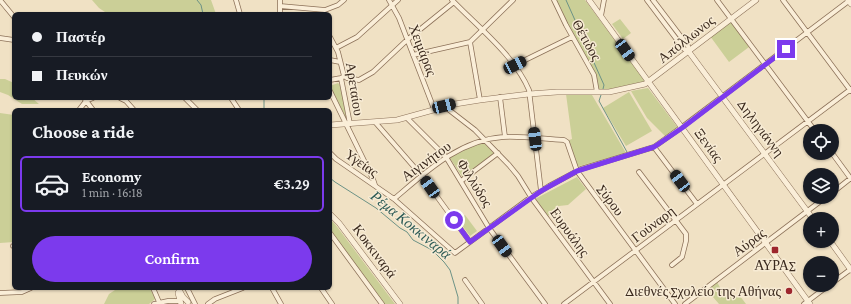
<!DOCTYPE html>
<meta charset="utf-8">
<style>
:root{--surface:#171b24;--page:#20242c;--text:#f1f3f6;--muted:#9ea1a6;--line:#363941;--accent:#7c3aed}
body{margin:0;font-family:"Crimson Pro",serif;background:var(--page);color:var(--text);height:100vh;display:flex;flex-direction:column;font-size:15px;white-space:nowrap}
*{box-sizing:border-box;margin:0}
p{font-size:13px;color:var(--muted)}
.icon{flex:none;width:22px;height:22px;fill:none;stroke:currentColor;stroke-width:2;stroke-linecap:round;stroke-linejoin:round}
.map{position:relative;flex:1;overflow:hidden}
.side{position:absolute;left:12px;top:108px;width:320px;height:182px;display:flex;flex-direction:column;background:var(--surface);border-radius:6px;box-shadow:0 1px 3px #0004}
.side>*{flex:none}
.guide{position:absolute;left:12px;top:12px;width:320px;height:88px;border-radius:6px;box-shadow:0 1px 3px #0004;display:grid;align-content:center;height:88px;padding:0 20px;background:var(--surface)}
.fabs{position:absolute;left:803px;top:124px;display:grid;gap:8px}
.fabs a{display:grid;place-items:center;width:36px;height:36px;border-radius:50%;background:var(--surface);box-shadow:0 1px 3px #0004;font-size:20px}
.end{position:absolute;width:18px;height:18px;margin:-9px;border:5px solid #7c3aed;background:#fff;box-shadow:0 0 0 2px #fff}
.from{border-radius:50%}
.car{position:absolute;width:12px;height:24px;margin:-12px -6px;border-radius:5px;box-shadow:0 0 3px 1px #0007;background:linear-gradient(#222 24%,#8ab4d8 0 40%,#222 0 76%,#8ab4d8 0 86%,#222 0)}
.guide b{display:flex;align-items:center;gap:14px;height:38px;font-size:15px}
.guide b+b{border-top:1px solid var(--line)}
.guide i{width:10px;height:10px;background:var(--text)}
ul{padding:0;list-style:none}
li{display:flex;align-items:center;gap:12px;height:56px;margin:0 8px 6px;padding:0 12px;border:2px solid transparent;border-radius:6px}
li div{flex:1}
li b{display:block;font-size:15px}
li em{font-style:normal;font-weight:600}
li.on{border-color:var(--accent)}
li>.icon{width:36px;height:36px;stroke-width:1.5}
h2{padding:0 20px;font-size:18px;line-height:48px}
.primary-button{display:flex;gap:8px;margin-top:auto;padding:8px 20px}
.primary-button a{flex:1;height:46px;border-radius:24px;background:var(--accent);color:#fff;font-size:16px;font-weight:600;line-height:46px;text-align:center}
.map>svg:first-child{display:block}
.green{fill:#cbcf97}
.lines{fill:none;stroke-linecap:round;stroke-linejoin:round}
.stream{stroke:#6c9286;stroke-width:1}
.minor-casing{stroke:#8c7159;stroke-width:5.5}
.tertiary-casing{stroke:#8c7159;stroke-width:6}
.minor{stroke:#faeed8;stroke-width:4}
.tertiary{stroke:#faeed8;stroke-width:5}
.route{stroke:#7c3aed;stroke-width:5}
.poi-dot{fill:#9d262d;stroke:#f7ebd4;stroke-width:1.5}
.labels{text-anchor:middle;stroke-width:3;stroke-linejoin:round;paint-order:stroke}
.street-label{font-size:14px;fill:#3b2a1e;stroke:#f7ebd4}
.poi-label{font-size:14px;fill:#3b2a1e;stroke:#f7ebd4}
.water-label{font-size:15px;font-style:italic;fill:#2d5b56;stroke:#f7ebd4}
</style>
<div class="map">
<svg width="851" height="304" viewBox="0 0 851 304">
<rect width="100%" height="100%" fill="#f0e1c4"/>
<path class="green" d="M92 0H211L216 14H108L99 8Z
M555 0H585L645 81 644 82 607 90 599 89 597 79 572 34Z
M620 19 631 33 623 39 612 24Z
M730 20 749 47 729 62 710 36Z
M0 79H5L14 83V98H32L39 104H22L8 95 0 92Z
M338 83 340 85 347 120 330 86Z
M648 88 678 128 666 137 647 118 631 91Z
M629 92 652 131 626 146 603 108Z
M566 94 592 95 626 153 576 167 569 140 572 139Z
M0 113 14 115V242L0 243Z
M483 142 495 154 463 178 450 158 457 153Z
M577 177 586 189 568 205 559 206 548 216 535 199Z
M465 215 477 231 470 236 458 220Z
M330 219 335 224 395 304H383L330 231Z
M717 282 723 293 732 298 740 296 746 304H719L707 290Z
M118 288H150L155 299 149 304H104L109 294Z"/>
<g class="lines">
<path class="stream" d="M197 0 201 5 203 14
M566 0 604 85 603 89
M601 95 599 101 627 152
M264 98V110
M330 178 335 182 376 208 400 228 407 232 413 240 432 250 444 262 450 270 458 297V304"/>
<g class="minor-casing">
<path id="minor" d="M0 0 14 17
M236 0 240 14
M280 0V14
M389 0 399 18 434 109
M452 0C478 27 514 55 529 90L541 191
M554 0 566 25 594 75 597 92
M647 0 684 49 689 52
M653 0 688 46 689 52
M717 0 815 131
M783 0 851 91
M280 6 325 10 338 5 344 0
M601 16 604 0
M330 37 338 52 344 76 341 78 350 124
M0 38 14 40
M470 42 480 100
M336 48 357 37 398 0
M413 55 470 42 513 0
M330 60 340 62
M515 65 572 37
M344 76 347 78 359 80 373 72 407 40 454 2
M330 80 341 78
M330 91 373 179 375 185
M500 97 505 137
M84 98 93 110
M120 98 126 101 134 110
M185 98 197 110
M231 98 239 110
M444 106 475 130 509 165 518 176 531 197 610 304
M79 110 86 101 93 98
M407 118 446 157 489 228 545 304
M375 122 422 176 470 242
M654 147 697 204
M330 153 336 159 394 199 455 253 531 197 549 186 581 169 654 147 682 127 850 0
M832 153 851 179
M639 172 686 234V241L682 257 672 265
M461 181 498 153
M832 193 851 178
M394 199C426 172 459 140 503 137 523 136 544 139 564 140L567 142 577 171 675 304
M330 233 382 304
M13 246H14
M465 280 482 304
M832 283 851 269
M153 288 159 302
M187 288 195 304
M272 288 281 304
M321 288 332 304
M0 293 22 292 31 288
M154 304 168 301H180
M208 304 215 299 243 288
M564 304 851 89
M685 304 826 197
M804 304 829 285"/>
</g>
<g class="tertiary-casing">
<path id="tertiary" d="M589 0 810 304
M848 0 851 4
M689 52 813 219
M330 125 397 120 455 104 480 100 529 94 557 92H609L645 84 756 0
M330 214 339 223 400 304
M830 241 851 270
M178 288 183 297 188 302
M178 293 181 304"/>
</g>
<use href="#minor" class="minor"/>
<use href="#tertiary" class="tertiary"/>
</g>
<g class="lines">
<path class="route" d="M454 220 470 242 541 191 577 171 654 147 682 128 786 49"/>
</g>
<g class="poi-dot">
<rect x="771" y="246" width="8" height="8" rx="2"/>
<circle cx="789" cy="291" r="4"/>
</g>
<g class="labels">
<g class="street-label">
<text transform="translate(686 39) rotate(-38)" y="5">Απόλλωνος</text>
<text transform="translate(587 40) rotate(61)" y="5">Θέτιδος</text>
<text transform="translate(423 50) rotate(69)" y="5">Χειμάρας</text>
<text transform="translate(355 89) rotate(81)" y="5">Αρεταίου</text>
<text transform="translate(761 128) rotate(53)" y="5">Δηληγιάννη</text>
<text transform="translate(709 145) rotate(54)" y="5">Ξενίας</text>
<text transform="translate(426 161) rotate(-36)" y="5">Αιγινήτου</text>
<text transform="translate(362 163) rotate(35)" y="5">Υγείας</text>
<text transform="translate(475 183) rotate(58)" y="5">Φιλλύδος</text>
<text transform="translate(611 200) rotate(54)" y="5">Σύρου</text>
<text transform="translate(653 224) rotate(-37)" y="5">Γούναρη</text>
<text transform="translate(570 232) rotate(54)" y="5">Ευρυάλης</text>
<text transform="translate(749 242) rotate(-37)" y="5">Αύρας</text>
<text transform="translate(375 251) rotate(53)" y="5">Κοκκιναρά</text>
</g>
<g class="poi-label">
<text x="775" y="270">ΑΥΡΑΣ</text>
<text x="781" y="296" text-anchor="end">Διεθνές Σχολείο της Αθήνας</text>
</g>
<g class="water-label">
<text transform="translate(411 225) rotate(39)" y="5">Ρέμα Κοκκιναρά</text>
</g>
</g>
</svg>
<div class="fabs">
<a><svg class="icon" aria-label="locate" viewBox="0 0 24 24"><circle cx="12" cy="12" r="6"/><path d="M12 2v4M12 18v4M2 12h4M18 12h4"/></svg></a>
<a><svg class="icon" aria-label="layers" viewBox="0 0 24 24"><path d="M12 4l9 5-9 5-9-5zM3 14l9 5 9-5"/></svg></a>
<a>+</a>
<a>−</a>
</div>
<i class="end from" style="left:454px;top:220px"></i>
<i class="end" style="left:786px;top:49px"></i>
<i class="car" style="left:625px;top:50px;rotate:144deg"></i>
<i class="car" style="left:515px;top:65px;rotate:64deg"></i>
<i class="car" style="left:444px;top:106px;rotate:76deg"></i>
<i class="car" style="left:535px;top:139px;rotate:353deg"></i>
<i class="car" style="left:680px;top:181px;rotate:323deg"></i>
<i class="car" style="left:430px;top:187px;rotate:325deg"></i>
<i class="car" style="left:502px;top:246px;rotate:144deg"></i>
<div class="guide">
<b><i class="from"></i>Παστέρ</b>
<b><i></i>Πευκών</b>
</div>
<section class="side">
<h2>Choose a ride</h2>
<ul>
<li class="on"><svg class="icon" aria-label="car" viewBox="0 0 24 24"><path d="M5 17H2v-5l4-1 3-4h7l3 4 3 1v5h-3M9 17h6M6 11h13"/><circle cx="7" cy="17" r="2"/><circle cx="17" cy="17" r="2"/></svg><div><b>Economy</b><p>1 min · 16:18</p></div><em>€3.29</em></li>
</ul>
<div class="primary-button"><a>Confirm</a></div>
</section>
</div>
